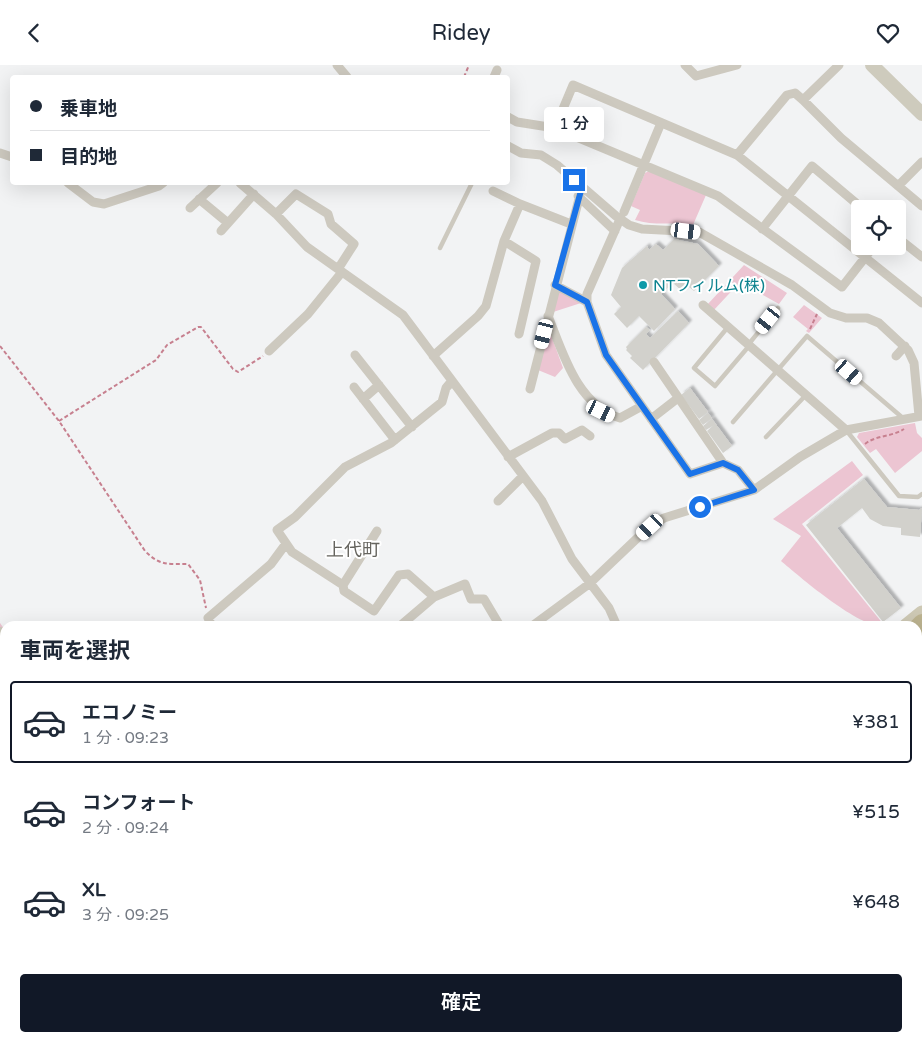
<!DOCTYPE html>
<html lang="ja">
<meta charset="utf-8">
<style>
:root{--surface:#fff;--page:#f6f6f7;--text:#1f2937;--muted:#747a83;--line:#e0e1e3;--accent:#111827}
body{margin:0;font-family:"Varela Round","Noto Sans JP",sans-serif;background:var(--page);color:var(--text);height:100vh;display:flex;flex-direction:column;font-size:19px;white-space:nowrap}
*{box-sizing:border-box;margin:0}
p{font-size:16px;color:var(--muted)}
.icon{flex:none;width:28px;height:28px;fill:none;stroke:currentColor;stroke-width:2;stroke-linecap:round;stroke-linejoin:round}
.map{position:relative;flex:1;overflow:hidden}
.drawer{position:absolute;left:0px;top:556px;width:922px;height:421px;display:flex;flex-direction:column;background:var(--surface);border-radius:15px 15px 0 0;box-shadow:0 5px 20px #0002}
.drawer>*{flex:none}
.guide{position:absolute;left:10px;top:10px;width:500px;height:110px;border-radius:5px;box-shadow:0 5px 20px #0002;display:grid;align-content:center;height:110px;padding:0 20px;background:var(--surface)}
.tools{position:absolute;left:851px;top:135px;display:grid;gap:10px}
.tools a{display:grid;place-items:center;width:55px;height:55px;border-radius:5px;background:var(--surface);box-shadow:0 5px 20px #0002;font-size:25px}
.end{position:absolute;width:22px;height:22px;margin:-11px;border:6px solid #1a73e8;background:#fff;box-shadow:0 0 0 2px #fff}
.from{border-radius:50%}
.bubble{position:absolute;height:35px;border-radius:5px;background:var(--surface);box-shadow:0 5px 20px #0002;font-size:16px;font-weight:600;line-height:35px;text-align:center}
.car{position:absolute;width:15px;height:30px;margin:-15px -8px;border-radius:6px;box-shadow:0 0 4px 1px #0007;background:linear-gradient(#fff 24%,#345 0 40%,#fff 0 76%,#345 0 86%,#fff 0)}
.guide b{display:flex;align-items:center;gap:18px;height:48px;font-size:19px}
.guide b+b{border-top:1px solid var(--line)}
.guide i{width:12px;height:12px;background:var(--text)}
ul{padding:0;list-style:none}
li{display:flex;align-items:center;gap:15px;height:82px;margin:0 10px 8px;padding:0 10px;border:2px solid transparent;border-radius:5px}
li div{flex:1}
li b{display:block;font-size:19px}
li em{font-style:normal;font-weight:600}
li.selected{border-color:var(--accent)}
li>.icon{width:45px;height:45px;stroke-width:1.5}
h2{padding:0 20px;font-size:22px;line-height:60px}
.button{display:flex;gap:10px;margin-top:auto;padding:10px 20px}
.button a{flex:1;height:58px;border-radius:5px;background:var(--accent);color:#fff;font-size:20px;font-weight:600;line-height:58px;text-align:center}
header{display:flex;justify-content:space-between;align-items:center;height:65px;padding:0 20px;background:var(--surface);font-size:22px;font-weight:600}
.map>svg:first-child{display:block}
.green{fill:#ecc5d2}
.water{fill:#e5bd97}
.building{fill:#d2d1cc;filter:url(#shadow)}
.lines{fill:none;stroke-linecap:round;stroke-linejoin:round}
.highway-casing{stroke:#a79e7a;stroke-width:20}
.path{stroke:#c7808f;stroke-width:2;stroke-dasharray:4 2.5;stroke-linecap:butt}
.lane{stroke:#cdc9bf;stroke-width:4.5}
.street{stroke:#cdc9bf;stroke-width:9}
.secondary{stroke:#cecbbd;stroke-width:14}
.primary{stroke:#cdc8b4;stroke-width:15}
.highway{stroke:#bbb28f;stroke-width:18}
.route{stroke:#1a73e8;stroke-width:6}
.culture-dot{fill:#0f9aa8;stroke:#fff;stroke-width:2}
.labels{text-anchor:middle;stroke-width:4;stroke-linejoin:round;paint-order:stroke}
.culture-label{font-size:16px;fill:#0d838f;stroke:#fff;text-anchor:start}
.neighbourhood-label{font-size:18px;fill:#66655f;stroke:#fff}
</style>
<header><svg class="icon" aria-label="back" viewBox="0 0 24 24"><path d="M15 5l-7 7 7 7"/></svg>Ridey<svg class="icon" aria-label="heart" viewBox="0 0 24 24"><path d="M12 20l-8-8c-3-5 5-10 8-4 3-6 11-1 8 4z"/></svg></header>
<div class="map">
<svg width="922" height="977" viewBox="0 0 922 977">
<defs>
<filter id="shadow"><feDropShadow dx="3" dy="-3" stdDeviation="1" flood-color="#0004"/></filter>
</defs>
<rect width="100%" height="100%" fill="#f2f3f4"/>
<path class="green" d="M649 106 706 130 693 160C674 157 654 161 635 155L640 145 631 141 645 108Z
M744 200 787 228 779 239 740 217 713 246 707 240Z
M557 223 581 238 550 248Z
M804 240 822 253 809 268 806 266 808 264 793 252Z
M546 270H551L563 303 555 312 538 305Z
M915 358 917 368 922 373V386L895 408 876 384 870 388 857 372 859 368Z
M852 396 863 410 802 459 884 560C862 566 799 511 781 496L801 471 773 454Z
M0 558 5 565V852L2 856H0Z"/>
<path class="water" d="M5 852V972L92 973 87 977H0V856Z
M639 973H722L725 977H642Z"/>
<path class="building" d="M674 174 698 179 719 201 694 226 689 222 683 227 673 218 661 229 675 244 654 266 639 251 627 263 614 249 621 242 611 230 622 203 647 181 649 185 656 179 663 185Z
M678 246 689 258 643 305 630 293 632 291 626 285 627 284 626 282 646 262 650 265 646 269 650 273Z
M690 323 708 347 699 354 681 330Z
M708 348 712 353 703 360 699 355Z
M712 354 732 381 723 388 707 366 714 360 706 365 703 361Z
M864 414 887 442 919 445 922 443 920 472 901 470V463L883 461 870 454 862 443 837 463 901 543 883 557 806 460Z"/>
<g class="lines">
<g class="highway-casing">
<path id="highway" d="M918 562 922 558
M918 579 922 575
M443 977 448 972
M464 977 469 972"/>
</g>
<path class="path" d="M464 12 469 0
M810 264 817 249
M0 281 59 356 145 486C160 501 168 499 188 499L200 515 206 543
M59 356 156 295 167 280 198 262H201L233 304 238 307 263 291
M865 379C876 370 892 372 904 364
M918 833 922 831
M918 964 922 976
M821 977 824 972"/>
<path class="lane" d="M440 183 472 118
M728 262 694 303 715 321 749 281
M748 280 778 243
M733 357 807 271 904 354
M846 365 899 431 918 432 922 429
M766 372 806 330"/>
<path class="street" d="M337 0 347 12
M685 0 696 11 737 0
M494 12 497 5
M803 35 841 73 922 141
M508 52 517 57 555 63
M508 81 521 88 541 90 557 100 616 151 629 160 642 164 699 167 792 220 830 248 846 253H867L879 258 908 285 914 298 919 351
M0 88 12 92
M737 90 787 30 795 28 803 35 839 0
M68 118 93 137 104 139 159 121 163 118
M240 118 276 149 307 182 403 250 542 436 572 494 609 543 617 561
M898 121 922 97
M493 126 520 139 571 159
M578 131 615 166
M199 134 228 158
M190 143 217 118
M624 147 661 58
M276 149 296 129 328 149 331 159 354 179 338 204
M620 154 587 229V237L606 290 690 409 723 398 738 405 754 425
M762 164 812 101 863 144
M221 166 254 129
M898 173 922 192
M504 176 536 196 519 269
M874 181 842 222 718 131 555 63 573 20 737 90 922 238
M555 220 587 237
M703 240 846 365
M548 251C563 288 577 340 620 353L642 341
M269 286 308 249 342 207
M355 290 412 362
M433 291 478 251 486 241 504 176 520 139
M896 291 905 281
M654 297 723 398
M354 322 395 375
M530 324 582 122
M363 334 379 320
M651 354 678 333
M508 392 552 368H559L565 374 582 365 590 371
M498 436 523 411
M377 466 343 520 344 526 374 546 399 510 408 509 434 532 465 519 471 534H484L500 561
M343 520 292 487 277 465 295 452 345 402 391 378 442 337 446 323 451 317
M212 561 208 553 271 499 285 480
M400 561 434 532
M532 561 589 519 650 461 664 453 754 425 800 392 846 365 922 351
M0 771 5 792
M0 810 5 812
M101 977 106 972"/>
<path class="secondary" d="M872 0 922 49
M0 569 5 572
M276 972 278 977"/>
<path class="primary" d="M906 561 922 548
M431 977 436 972
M477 977 482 972"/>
<use href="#highway" class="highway"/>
</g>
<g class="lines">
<path class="route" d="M574 115 582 122 555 220 587 237 606 290 690 409 723 398 738 405 754 425 700 442"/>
</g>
<circle class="culture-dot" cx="643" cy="220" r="5"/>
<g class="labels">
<g class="culture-label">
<text x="653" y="226">NTフィルム(株)</text>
</g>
<g class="neighbourhood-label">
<text x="353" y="491">上代町</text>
</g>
</g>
</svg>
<div class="tools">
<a><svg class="icon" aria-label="locate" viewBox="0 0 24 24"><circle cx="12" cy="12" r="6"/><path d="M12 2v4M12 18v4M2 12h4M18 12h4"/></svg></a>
</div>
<i class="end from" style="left:700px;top:442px"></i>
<i class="end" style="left:574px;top:115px"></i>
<div class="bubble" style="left:544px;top:42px;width:60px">1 分</div>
<i class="car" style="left:686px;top:166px;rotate:97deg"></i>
<i class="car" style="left:768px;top:255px;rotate:219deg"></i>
<i class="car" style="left:544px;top:269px;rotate:194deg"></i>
<i class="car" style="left:849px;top:307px;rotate:131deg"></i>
<i class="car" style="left:601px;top:346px;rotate:116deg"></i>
<i class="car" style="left:650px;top:462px;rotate:227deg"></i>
<div class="guide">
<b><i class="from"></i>乗車地</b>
<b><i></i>目的地</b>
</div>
<section class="drawer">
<h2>車両を選択</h2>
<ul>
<li class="selected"><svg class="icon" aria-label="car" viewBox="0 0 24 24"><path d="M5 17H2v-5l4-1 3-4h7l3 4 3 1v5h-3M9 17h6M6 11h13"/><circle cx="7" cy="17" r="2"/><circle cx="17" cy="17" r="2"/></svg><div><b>エコノミー</b><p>1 分 · 09:23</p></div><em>¥381</em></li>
<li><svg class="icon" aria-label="car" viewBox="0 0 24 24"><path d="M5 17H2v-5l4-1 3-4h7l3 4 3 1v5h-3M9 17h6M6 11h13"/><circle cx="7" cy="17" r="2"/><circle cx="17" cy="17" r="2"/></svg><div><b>コンフォート</b><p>2 分 · 09:24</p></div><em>¥515</em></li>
<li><svg class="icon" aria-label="car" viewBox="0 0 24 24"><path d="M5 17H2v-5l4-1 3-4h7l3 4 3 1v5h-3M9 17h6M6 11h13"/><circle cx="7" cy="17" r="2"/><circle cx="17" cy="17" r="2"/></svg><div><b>XL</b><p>3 分 · 09:25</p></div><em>¥648</em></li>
</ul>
<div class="button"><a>確定</a></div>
</section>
</div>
